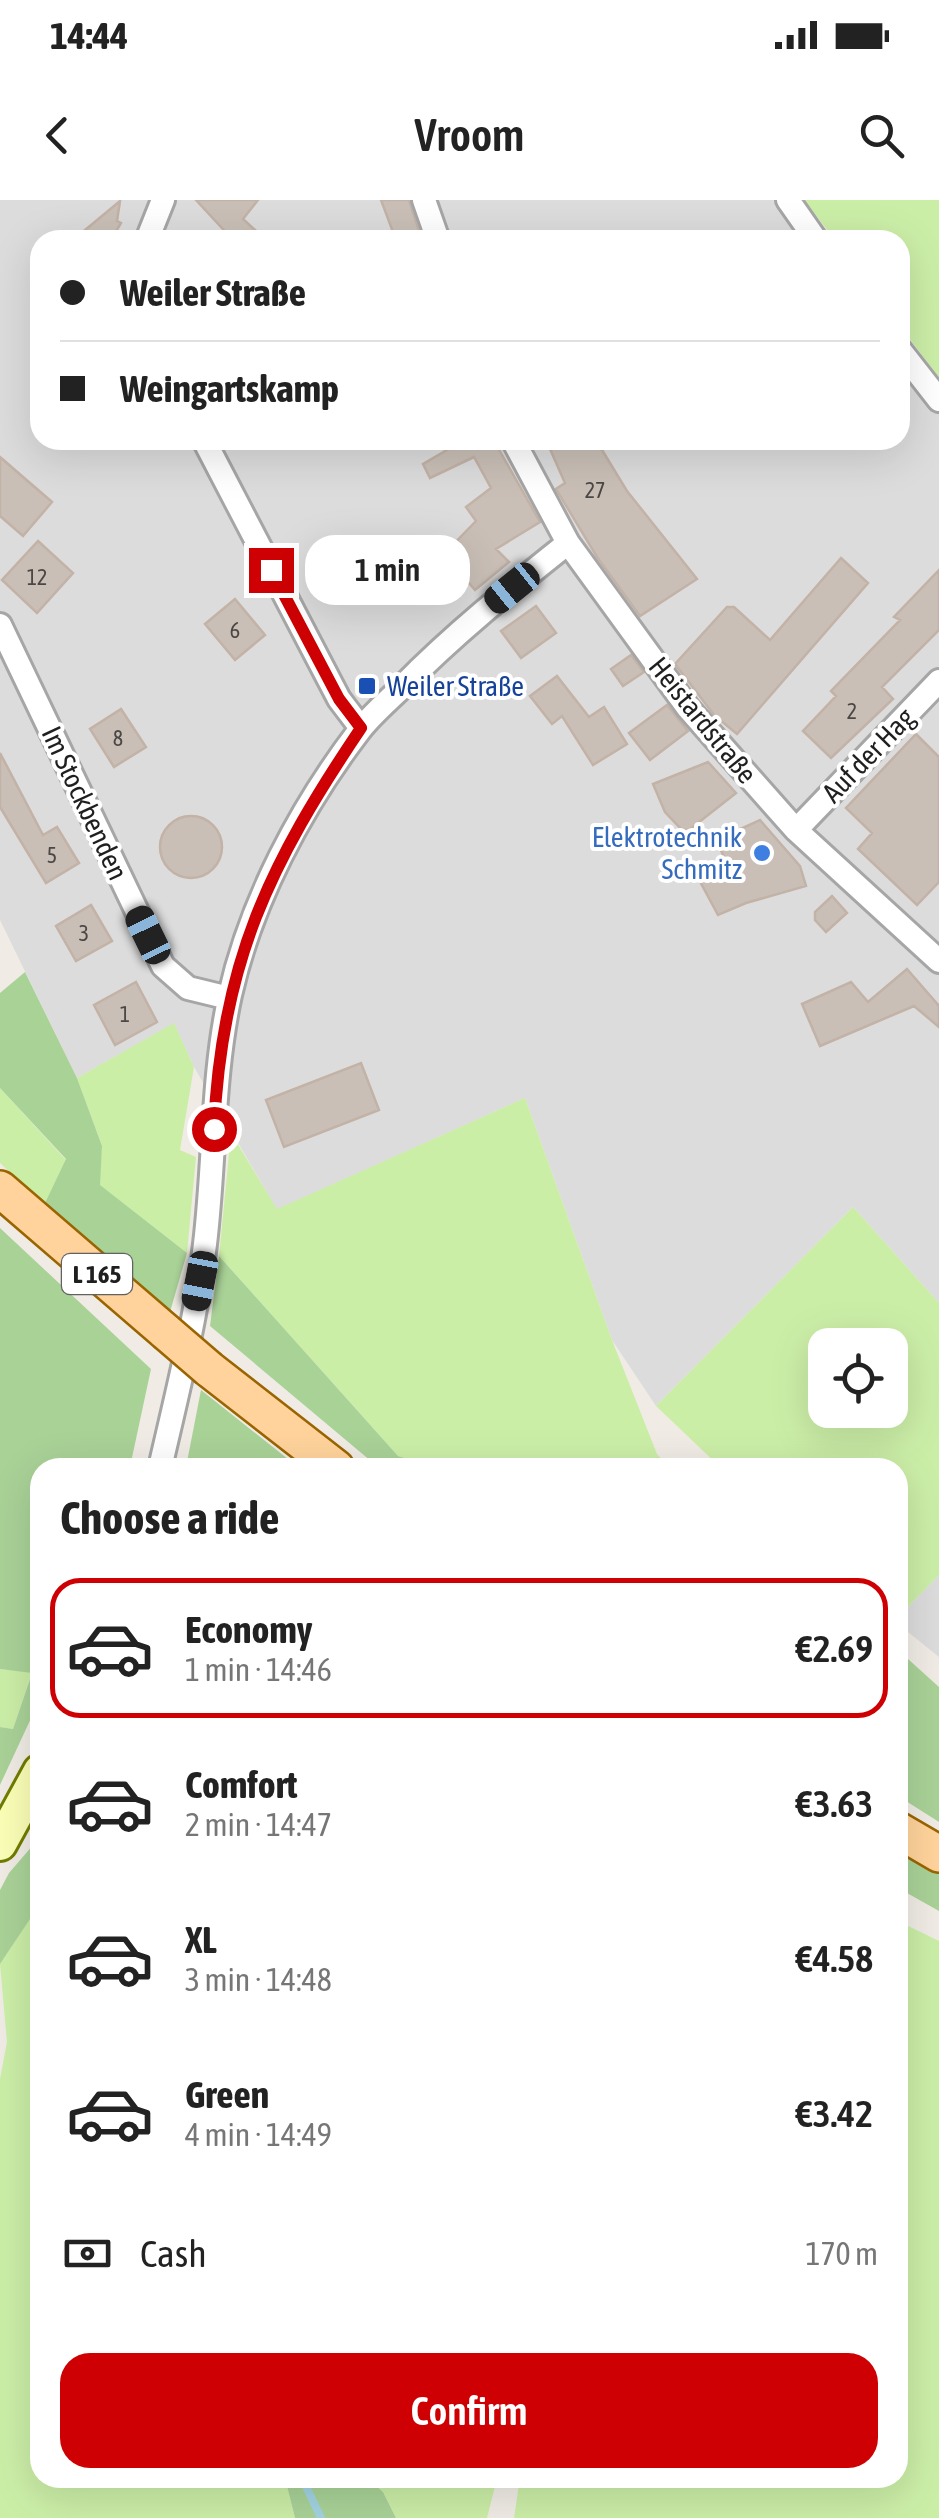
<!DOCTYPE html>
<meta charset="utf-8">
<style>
:root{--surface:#fff;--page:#f2f2f2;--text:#222;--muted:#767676;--line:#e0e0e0;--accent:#ce0003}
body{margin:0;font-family:"Asap Condensed",sans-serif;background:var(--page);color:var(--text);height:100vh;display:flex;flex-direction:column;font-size:38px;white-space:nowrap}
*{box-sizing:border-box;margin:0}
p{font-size:32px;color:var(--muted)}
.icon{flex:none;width:55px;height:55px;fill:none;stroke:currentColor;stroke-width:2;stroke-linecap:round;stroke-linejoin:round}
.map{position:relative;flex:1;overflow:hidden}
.side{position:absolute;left:30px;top:1258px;width:878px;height:1030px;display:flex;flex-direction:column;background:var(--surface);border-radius:30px;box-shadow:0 10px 40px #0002}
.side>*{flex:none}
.banner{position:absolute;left:30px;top:30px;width:880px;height:220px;border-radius:30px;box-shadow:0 10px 40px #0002;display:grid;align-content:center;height:220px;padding:0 30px;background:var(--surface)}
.controls{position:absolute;left:808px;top:1128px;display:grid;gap:20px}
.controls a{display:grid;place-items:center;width:100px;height:100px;border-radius:20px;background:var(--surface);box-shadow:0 10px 40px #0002;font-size:50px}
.end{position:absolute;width:45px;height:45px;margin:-22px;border:12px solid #ce0003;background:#fff;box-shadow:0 0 0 5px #fff}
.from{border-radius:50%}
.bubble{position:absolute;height:70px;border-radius:30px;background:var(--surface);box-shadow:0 10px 40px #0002;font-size:32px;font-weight:600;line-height:70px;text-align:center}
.car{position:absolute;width:30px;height:60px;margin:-30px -15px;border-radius:12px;box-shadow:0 0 8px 2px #0007;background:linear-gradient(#222 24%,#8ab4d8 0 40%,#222 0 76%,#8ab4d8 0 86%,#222 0)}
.banner b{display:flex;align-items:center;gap:35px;height:95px;font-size:38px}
.banner b+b{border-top:2px solid var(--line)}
.banner i{width:25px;height:25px;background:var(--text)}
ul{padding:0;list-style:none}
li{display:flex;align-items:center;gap:30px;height:140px;margin:0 20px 15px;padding:0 10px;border:5px solid transparent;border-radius:30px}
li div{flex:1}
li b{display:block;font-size:38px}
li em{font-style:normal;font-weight:600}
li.selected{border-color:var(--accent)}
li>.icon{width:90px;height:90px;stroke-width:1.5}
h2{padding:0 30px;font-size:45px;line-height:120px}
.pay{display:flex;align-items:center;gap:25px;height:110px;padding:0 30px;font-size:38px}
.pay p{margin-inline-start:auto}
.primary-button{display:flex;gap:20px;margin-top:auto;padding:20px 30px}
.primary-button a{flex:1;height:115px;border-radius:30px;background:var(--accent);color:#fff;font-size:40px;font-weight:600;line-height:115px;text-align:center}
.status{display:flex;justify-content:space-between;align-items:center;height:70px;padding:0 50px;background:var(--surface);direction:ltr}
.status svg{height:28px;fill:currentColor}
header{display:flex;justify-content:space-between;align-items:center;height:130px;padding:0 30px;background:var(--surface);font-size:45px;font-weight:600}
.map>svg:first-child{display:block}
.residential{fill:#dddcdc}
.grass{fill:#cbeea7;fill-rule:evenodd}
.forest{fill:#a9d297}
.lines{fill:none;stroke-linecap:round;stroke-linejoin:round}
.stream{stroke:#a2d3e1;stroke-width:8}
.building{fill:#c9bfb7;stroke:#c3b2a6;stroke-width:2.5}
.minor-casing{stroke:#a6a6a6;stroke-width:28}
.secondary-casing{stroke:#707c00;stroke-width:38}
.primary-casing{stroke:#9a6500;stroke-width:40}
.minor{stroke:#fff;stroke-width:22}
.secondary{stroke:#fbfeb6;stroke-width:32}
.primary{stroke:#ffd39b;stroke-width:35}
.primary-bridge-casing{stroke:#9a6500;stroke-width:40;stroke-linecap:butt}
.primary-bridge{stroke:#ffd39b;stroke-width:35}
.route{stroke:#ce0003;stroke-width:12}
.transit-dot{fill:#1a4fb4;stroke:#fff;stroke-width:4}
.shop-dot{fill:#3f7fe0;stroke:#fff;stroke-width:4}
.labels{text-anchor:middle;stroke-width:8;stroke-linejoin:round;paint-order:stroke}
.number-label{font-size:22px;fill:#4a4745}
.shield{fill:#fff;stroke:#626262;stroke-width:2.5}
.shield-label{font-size:25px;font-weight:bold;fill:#1f1f1f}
.transit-label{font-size:28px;fill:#164399;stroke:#fff;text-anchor:start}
.street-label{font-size:28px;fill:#1f1f1f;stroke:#fff}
.shop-label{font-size:28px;fill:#366cbe;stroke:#fff;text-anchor:end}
</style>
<div class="status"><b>14:44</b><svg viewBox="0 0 49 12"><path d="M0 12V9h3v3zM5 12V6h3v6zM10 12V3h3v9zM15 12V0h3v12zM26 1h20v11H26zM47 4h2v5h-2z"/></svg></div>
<header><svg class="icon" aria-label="back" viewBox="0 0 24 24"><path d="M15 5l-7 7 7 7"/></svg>Vroom<svg class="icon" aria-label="search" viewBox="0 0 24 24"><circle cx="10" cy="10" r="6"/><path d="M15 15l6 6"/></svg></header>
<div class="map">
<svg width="939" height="2318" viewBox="0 0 939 2318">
<rect width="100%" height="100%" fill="#f0ece5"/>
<path class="residential" d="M0 0H791L822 40H40V240H900V140L939 190V1103L853 1007 656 1206 612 1140 525 898 277 1010 194 867 174 824 77 878 0 720Z
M939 1375V1457L898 1424V1417Z"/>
<path class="grass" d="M804 0H939V178L900 126V40H835Z
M174 823 194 867 180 950 196 957 187 1053 99 985 102 946 77 878Z
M0 888 66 960 44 1005 0 963Z
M525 898 612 1140 657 1254 669 1267 432 1268 398 1256 219 1056 231 933 277 1009Z
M853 1007 939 1103V1375L898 1417V1268L720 1267 656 1206ZM825 1145H890V1210H825Z
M0 1469 32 1472 13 1529 0 1527Z
M36 1709 40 1710V2278H285L295 2318H0V1879L7 1842 0 1764Z
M898 1721 939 1741V2318H514L520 2278H898Z
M368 2278H497L487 2318H396L383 2292Z"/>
<path class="forest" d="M25 772 77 878 102 946 100 985 187 1053 170 1112 44 1005 66 959 0 888V793Z
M0 1028 151 1169 130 1267 40 1268V1499L0 1585V1527L13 1529 32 1473 0 1469Z
M219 1056 398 1256 432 1267H378L210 1126Z
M201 1190 298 1267H186Z
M898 1450 939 1487V1622L898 1596Z
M40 1637V1710H36L0 1764V1690L9 1673Z
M898 1650 939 1671V1711L898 1688Z
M285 2278H368L383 2292 396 2318H295Z"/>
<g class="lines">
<path class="stream" d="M302 2278 321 2318"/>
</g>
<path class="building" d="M196 0H258L243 19 266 40H233Z
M381 0H409L422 40H396Z
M120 1 117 21 121 23 111 40H73Z
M464 240H498L497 246 540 322 496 349 509 362 475 390 444 354 476 321 466 307 491 288 474 257 430 278 423 264Z
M546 240H596L627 291 697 379 640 416 597 357 556 289 565 283Z
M0 257 52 302 23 336 0 316Z
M38 341 73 373 37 413 2 380Z
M841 358 868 383 737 534 714 515 675 464 727 407H734L770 440Z
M939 370V430L882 487 893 499 831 558 803 531 836 496 831 491 900 420 894 417Z
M235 399 265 435 235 460 205 424Z
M536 406 556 433 521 458 501 431Z
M631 455 644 472 623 486 611 469Z
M557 476 589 517 604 507 627 544 593 565 562 516 552 524 530 496Z
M667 505 688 531 650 560 629 533Z
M121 509 146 547 114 567 90 529Z
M916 534 939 557V682L917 705 858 649 872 633 846 608Z
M0 553 43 635 57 627 79 663 46 683 0 607Z
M708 562 736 593 689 630H682L665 612 653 584Z
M160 647a31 31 0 1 1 62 0a31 31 0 1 1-62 0Z
M760 620 800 666 806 686 746 703 718 715 696 674 726 661 716 640Z
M832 696 847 713 826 732 815 720V712Z
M91 705 112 741 76 761 56 726Z
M907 769 939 806V827L914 806 820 846 802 804 851 782 868 802Z
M136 782 157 822 115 845 94 805Z
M361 863 379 910 284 947 266 900Z"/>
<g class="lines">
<g class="minor-casing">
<path id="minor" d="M424 0 438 40
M788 0 816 40
M147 40 163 0
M900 150 939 200
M204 240 339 499 361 528
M513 240 568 343 688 508 796 630 939 761
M0 425 163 766 188 788 229 798
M796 630 939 481
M160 1268C177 1194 196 1119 205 1044 215 961 212 877 230 795 251 701 301 607 359 531 371 515 388 501 402 487 454 434 509 390 568 343"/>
</g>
<g class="secondary-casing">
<path id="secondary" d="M0 1644 40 1571"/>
</g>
<g class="primary-casing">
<path id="primary" d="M0 989 166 1132
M209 1169 336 1268
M898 1630 939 1654"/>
</g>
<use href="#minor" class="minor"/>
<use href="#secondary" class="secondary"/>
<use href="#primary" class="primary"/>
<g class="primary-bridge-casing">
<path id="primary-bridge" d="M166 1132 209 1169"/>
</g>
<use href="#primary-bridge" class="primary-bridge"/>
</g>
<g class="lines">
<path class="route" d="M214 929C221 763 270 663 361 528L339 499 271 370"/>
</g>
<rect class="transit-dot" x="357" y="476" width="20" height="20" rx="5"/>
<circle class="shop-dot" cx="762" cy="653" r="10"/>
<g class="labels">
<g class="number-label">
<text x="595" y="298">27</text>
<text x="37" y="385">12</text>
<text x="235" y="438">6</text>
<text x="852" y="519">2</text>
<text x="118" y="546">8</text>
<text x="52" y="663">5</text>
<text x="84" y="741">3</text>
<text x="125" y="822">1</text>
</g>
<rect class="shield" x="62" y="1054" width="70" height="40" rx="8"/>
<g class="shield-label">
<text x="97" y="1083">L 165</text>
</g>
<g class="transit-label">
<text x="387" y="496">Weiler Straße</text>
</g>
<g class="street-label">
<text transform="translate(703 520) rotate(51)" y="10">Heistardstraße</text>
<text transform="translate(868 555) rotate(-46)" y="10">Auf der Hag</text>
<text transform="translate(85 603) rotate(65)" y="10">Im Stockbenden</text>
</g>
<g class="shop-label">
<text x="742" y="647">Elektrotechnik<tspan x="742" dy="32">Schmitz</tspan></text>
</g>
</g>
</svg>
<div class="controls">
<a><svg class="icon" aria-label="locate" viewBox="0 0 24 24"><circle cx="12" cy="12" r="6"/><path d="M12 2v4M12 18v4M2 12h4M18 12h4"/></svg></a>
</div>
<i class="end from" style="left:214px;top:929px"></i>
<i class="end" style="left:271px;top:370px"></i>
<div class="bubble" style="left:305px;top:335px;width:165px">1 min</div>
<i class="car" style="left:512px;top:388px;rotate:231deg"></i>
<i class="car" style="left:148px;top:735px;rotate:334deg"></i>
<i class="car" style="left:200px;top:1081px;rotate:191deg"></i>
<div class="banner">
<b><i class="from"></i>Weiler Straße</b>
<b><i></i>Weingartskamp</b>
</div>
<section class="side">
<h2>Choose a ride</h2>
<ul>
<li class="selected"><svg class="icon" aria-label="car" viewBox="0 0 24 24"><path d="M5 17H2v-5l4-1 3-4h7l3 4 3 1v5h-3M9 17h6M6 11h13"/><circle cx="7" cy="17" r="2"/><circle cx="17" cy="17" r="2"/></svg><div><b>Economy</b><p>1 min · 14:46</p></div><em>€2.69</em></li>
<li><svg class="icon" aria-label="car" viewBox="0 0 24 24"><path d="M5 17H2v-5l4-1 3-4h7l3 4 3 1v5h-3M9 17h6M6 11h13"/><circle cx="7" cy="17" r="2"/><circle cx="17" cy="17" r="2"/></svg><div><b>Comfort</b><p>2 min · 14:47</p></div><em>€3.63</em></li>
<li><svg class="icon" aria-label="car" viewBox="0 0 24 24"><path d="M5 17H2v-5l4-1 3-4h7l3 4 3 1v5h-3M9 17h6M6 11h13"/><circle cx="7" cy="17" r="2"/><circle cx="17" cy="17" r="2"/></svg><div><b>XL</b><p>3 min · 14:48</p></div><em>€4.58</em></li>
<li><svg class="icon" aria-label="car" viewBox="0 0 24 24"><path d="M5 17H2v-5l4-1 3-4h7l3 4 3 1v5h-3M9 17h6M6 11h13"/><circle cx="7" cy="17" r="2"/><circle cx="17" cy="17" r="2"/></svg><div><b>Green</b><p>4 min · 14:49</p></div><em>€3.42</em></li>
</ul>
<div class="pay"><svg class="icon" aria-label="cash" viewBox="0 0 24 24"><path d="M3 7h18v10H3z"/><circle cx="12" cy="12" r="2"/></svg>Cash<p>170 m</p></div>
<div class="primary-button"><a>Confirm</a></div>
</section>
</div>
